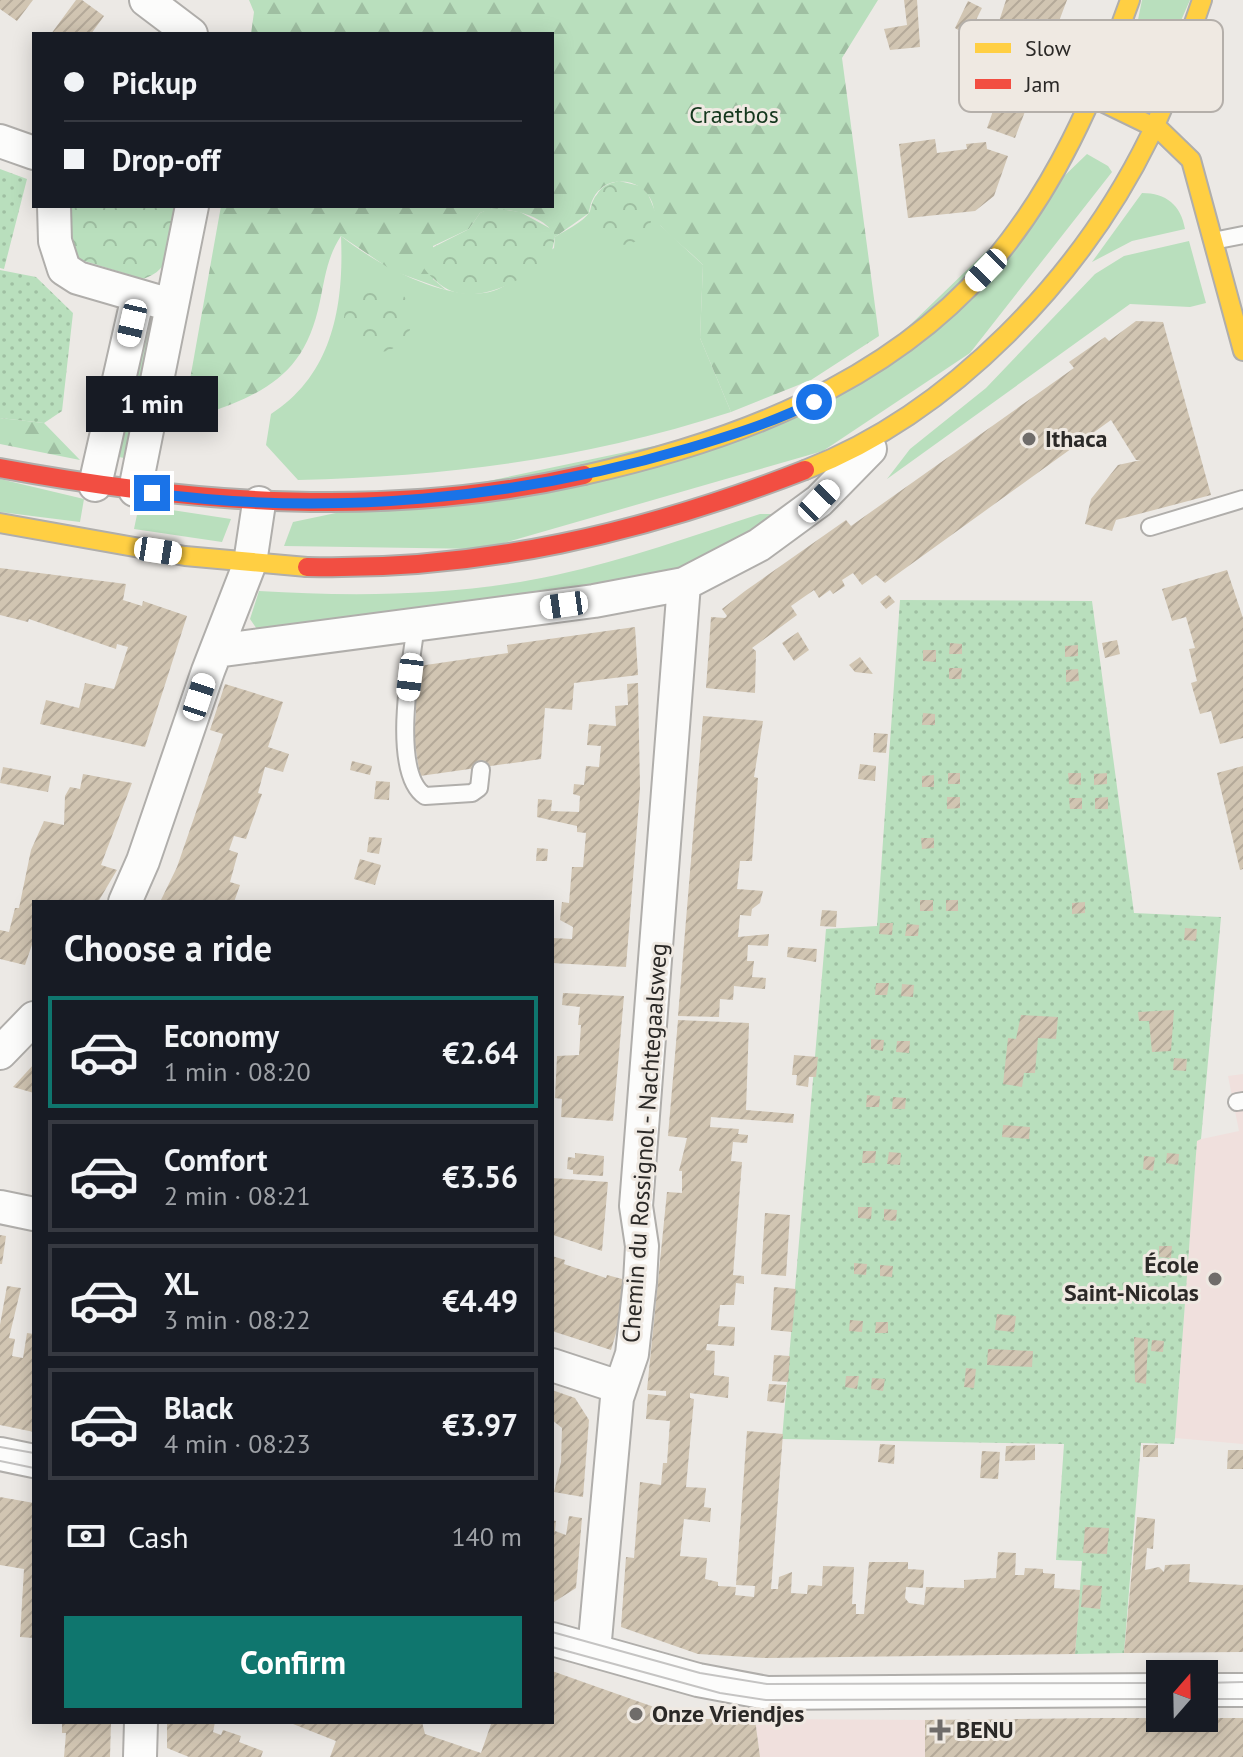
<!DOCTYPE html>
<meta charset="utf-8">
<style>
:root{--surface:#171b24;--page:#20242c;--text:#f1f3f6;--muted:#9ea1a6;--line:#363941;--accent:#0f766e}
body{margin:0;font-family:"PT Sans",sans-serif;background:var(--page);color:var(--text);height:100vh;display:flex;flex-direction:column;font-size:30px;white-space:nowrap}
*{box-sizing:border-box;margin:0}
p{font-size:26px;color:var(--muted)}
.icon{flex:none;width:44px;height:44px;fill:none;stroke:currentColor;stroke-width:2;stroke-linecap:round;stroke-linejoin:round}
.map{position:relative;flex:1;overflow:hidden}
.sheet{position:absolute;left:32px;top:900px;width:522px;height:824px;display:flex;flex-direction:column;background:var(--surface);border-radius:0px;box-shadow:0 4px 20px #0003}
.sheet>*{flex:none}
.banner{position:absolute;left:32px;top:32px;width:522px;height:176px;border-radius:0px;box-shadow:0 4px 20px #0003;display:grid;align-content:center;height:176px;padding:0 32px;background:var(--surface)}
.needle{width:52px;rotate:20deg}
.buttons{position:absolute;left:1146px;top:1660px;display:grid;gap:16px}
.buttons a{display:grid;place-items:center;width:72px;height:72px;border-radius:0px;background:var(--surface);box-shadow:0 4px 20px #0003;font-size:40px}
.end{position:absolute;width:36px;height:36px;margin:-18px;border:10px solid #1a73e8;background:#fff;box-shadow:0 0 0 4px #fff}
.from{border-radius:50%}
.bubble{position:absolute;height:56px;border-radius:0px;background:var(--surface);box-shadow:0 4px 20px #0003;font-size:26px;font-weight:600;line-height:56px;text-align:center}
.car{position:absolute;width:24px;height:48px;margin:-24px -12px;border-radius:10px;box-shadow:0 0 6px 2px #0007;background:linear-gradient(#fff 24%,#345 0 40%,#fff 0 76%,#345 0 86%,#fff 0)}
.banner b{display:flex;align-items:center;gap:28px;height:76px;font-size:30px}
.banner b+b{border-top:2px solid var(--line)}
.banner i{width:20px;height:20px;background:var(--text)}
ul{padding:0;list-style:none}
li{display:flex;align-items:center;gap:24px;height:112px;margin:0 16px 12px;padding:0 16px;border:4px solid var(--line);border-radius:0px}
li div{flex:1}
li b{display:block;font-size:30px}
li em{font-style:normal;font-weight:600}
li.selected{border-color:var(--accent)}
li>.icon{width:72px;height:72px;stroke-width:1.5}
h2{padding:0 32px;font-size:36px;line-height:96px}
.pay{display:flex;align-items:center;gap:20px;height:88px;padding:0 32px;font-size:30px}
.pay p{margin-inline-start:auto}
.cta{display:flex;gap:16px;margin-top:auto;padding:16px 32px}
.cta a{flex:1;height:92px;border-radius:0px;background:var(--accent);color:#fff;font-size:32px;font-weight:600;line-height:92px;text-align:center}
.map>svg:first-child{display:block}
.education{fill:#f0e0dd}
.grass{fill:#b9dfbd}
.forest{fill:url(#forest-firs)}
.park{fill:url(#park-crowns)}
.garden{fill:url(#garden-dots)}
.building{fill:url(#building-hatch)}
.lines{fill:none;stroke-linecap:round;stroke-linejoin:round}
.lane-casing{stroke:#b0aeab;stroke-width:20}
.street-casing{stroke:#b0aeab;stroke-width:36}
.slow-casing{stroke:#b0aeab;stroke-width:22}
.jam-casing{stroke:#b0aeab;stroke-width:22}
.lane{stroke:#fcfcfb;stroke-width:16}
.street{stroke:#fcfcfb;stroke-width:32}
.slow{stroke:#ffcf43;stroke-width:18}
.jam{stroke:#f24e42;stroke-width:18}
.tram{stroke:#c5c4c3;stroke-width:2}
.route{stroke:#1a73e8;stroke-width:10}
.poi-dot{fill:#6f6c6a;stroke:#efe9e2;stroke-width:3}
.labels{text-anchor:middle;stroke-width:6;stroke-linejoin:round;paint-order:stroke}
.park-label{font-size:24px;fill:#14371d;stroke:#efe9e2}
.poi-label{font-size:24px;font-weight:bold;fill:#2b2927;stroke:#efe9e2;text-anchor:start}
.street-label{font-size:24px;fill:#2b2927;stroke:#efe9e2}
.key{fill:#efe9e2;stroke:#b4afaa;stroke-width:2}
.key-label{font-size:22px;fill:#2b2927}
</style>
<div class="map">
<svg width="1243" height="1757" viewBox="0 0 1243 1757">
<defs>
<pattern id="forest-firs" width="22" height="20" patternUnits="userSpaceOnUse" patternTransform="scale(2)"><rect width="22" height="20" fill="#b9dfbd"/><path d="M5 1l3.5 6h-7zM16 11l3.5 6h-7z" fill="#9fbfa2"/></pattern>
<pattern id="park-crowns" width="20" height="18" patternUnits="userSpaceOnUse" patternTransform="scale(2)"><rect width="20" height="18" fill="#b9dfbd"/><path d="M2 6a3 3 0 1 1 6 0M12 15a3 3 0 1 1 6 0" fill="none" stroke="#9fbfa2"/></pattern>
<pattern id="garden-dots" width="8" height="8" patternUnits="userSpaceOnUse" patternTransform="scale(2)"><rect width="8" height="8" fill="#b9dfbd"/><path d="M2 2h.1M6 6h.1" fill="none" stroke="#9fbfa2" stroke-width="1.8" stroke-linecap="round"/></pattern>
<pattern id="building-hatch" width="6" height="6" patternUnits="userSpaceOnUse" patternTransform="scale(2)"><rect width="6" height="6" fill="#d1c5b2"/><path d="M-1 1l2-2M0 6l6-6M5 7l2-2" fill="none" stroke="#b4a999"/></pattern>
</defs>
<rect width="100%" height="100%" fill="#ece9e5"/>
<path class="education" d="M1243 1074V1444L1175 1438 1197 1140 1239 1131 1228 1076Z
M755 1719 925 1720V1757H760Z"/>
<path class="grass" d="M1142 0H1190L1156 78 1128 69Z
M1087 154 1108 166 1112 172 970 353 823 451 483 549 284 546 293 522 821 411Z
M619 181 640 186 648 194 661 226 703 265 700 338 731 412C585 459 451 476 298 480L266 445 271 414C333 374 344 305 341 236 374 263 450 305 493 291 514 284 536 261 554 248L555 237C564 231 583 222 589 213 600 195 593 187 619 181Z
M1142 193C1166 193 1181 205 1185 229L1132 241 1092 262Z
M1189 241 1206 303 1190 307 1130 304 887 479 910 449 986 388 1095 274 1124 256Z
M146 324 155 328 129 459 114 456Z
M0 479 84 499 80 522 0 512Z
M139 505 231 519 222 542 134 529Z
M760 514H781L735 546 660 578 259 632 250 619 259 591C357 597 460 596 556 575 625 560 692 536 760 514Z"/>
<path class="forest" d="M249 0H878L842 58 879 336 811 380 731 412 700 338 703 265C690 251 671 238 661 226 654 219 655 210 652 202 645 183 621 176 604 186 595 192 590 202 589 213L555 237C547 214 499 204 480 213L469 229 433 246V279L446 290 393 271 341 236C327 257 325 278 320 301 306 370 271 391 208 413L189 385 221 206H552V34H251L254 12Z
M0 418 44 423 80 460 0 444Z"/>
<path class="park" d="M590 214a31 31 0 1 1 62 0a31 31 0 1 1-62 0Z
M70 206H182C175 235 175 269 143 279L78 259 71 242Z
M491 208 520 212 553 230 555 237 550 260C519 281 468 313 435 280 427 273 419 264 420 254L469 229 480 213Z
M344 318a34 34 0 1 1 68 0a34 34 0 1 1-68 0Z"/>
<path class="garden" d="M0 169 27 179 4 269 0 268Z
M0 270 36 277 73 313 62 411 44 423 0 418Z
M900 600 1092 601 1134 913 1221 917 1201 1139 1197 1141 1175 1438 1174 1444 1141 1443 1124 1653 1075 1654 1082 1561 1056 1560 1064 1444 782 1439 826 929 877 926Z"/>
<path class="building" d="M0 0H33L17 21 0 9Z
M76 0H82L104 16 91 34H51Z
M904 0H917L920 47 890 50 884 29 907 25Z
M1006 0H1067L1015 138 987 128 993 111 982 107 1000 59 989 52Z
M968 1 982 8 968 36 955 28Z
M935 139 937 153 967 149 966 144 986 142 987 149 1008 156 994 196 975 211 908 218 899 144Z
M1136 321 1163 322 1211 495 1116 520 1112 531 1085 524 1091 499 1118 465 1141 460H1136L1111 420 885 583 876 575 862 585 853 573 842 580 845 586 833 594 830 590 819 598 814 590 791 606 797 615 752 648 756 651 755 693 706 688 711 617 725 618 727 616 722 609 745 591 846 520 851 526 1074 368 1069 362 1105 337 1109 341Z
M0 568 126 584 123 600 142 606 143 601 187 616 145 747 40 724 46 700 79 708 85 683 114 689 128 647 117 644 116 649 29 619 28 622 0 615Z
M1227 570 1243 618V738L1220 744 1211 711 1200 714 1191 683 1197 681 1189 649 1195 648 1186 617 1172 621 1162 589Z
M889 595 895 602 886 609 880 602Z
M635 627 638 675 574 683 572 710 545 708 541 759 420 776 414 738 416 712 412 684 418 683 419 666 508 653 507 645Z
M798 632 809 650 794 661 782 643Z
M1117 640 1120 654 1105 658 1102 643Z
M950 643 962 644V654H949Z
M1078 645V656L1065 657V646Z
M923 650H936V662L923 661Z
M860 657 873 674 855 672 849 665Z
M949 668H962L961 679H949Z
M1078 669 1079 681 1066 682V670Z
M638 683 640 789 626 967 552 963V938L572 939 573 927 560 920 562 902 569 903 572 867H583L586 833 577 832V826L537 817 538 799 552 800 551 811 579 812 580 796 573 794 574 784 584 785 586 766 599 767 601 746 587 745 589 724 616 726 615 706 628 705 627 684Z
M225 684 283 702 268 747 289 754 283 772 265 767 258 793 262 794 246 839 234 836 229 850 238 853 230 882 240 885 234 902H160L177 867 223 734 210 730Z
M923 713 935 714V725H922Z
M703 716 763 721 754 777 758 778 752 861H740L737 889 763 891 760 903 752 909 751 916 740 915 738 937 769 934 768 946 748 945 747 961H754L752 977 766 978 765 989 734 986 733 1000 720 999 719 1017 678 1016Z
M874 733 888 734 886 753 873 752Z
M352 761 372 766 370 775 350 770Z
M860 764 876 766 875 781 858 779Z
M1243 766V869L1240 870 1217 773Z
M3 767 51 776 48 792 0 783Z
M948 773H960V784H948Z
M1068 773H1081V785L1069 784Z
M1107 773V784L1094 785V774Z
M83 774 132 783 101 865 117 870 98 902H34V939L25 965 0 959V930L9 932 15 908H19L31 850 44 821 64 825 65 796 70 787 80 789Z
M934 775V787H922V776Z
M376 781 390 782 389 800 374 799Z
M947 797H960V808L947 809Z
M1108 797V809H1095V798Z
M1069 798H1082V809H1070Z
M369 837 382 838 379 854 367 852Z
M921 838H934V848L922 849Z
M537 848 548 849 547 861H536Z
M360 859 381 865 375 885 354 879Z
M920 900H933V911H920Z
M946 900H958V911H946Z
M1085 902V913L1072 914V903Z
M822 910 837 911 836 927 820 926Z
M880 923H893L892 935 879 934Z
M907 924 919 925 918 936H905Z
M1185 928 1197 929 1196 941 1184 940Z
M788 947 817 949 816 962 787 957Z
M876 983H889L887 995H875Z
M902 984 914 985 913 997 901 996Z
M563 993 624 996 613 1121 561 1117 562 1099 555 1098 557 1056 579 1055 581 1025H578L580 1007 562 1005Z
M1174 1010 1171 1051 1152 1052 1149 1021H1139L1138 1012Z
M1021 1015 1058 1017 1056 1039 1038 1038 1035 1073H1024L1022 1087 1003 1084 1008 1038 1016 1039Z
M678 1020 749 1023 746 1110 794 1114 793 1123 711 1117 710 1127 739 1129 738 1134 748 1135 747 1143 733 1142 731 1161 742 1162 733 1275 744 1276V1284L736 1283 734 1305H720L718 1326 735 1327 734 1346 707 1344 706 1350 715 1351 714 1375 729 1377 728 1398 690 1393V1398L694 1399 686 1487 706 1488 704 1507 711 1508 710 1522 684 1519 680 1556 707 1558 705 1579 718 1582V1586L736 1587 735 1595 754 1597 755 1586 736 1585 747 1431 783 1434 771 1589H778L779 1577 792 1572 791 1593 807 1594 808 1585 822 1586 823 1566 854 1567 852 1604H856V1614H864L869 1562H908V1569L924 1570 923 1588 906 1587 905 1598 909 1603 924 1605 926 1587 964 1588V1580L996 1578 998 1552 1016 1553 1015 1575H1024L1025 1568 1043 1569V1573L1055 1574 1054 1588 1080 1590 1075 1654 766 1658 698 1654 621 1627 626 1557 634 1558 640 1482 661 1485 663 1463H667L670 1421 646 1419 648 1394 666 1396V1391L647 1390 667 1192 682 1193V1171H679L687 1138 668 1136Z
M871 1039 884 1040 883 1051 871 1049Z
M897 1041H910L909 1053 896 1052Z
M794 1055 818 1057 816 1077H809L808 1087 796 1085 797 1075H792Z
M1174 1058 1187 1059 1186 1071 1173 1070Z
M34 1064V1093L13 1087Z
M867 1095 880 1096 879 1107H866Z
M893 1097 906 1098 905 1109H892Z
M1003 1125 1030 1127 1029 1139 1002 1137Z
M863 1151H876L875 1163H862Z
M889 1152 901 1153 900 1165 887 1164Z
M575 1153 604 1156 603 1176 573 1174V1170L567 1169 568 1157 575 1158Z
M1167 1153 1179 1154 1178 1165 1166 1163Z
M1144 1156 1155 1157 1153 1171 1143 1169Z
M552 1178 608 1182 602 1251 553 1235Z
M858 1207H872L871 1219 858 1218Z
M884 1209 897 1210 896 1221 884 1220Z
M765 1213 790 1215 786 1276 761 1274Z
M0 1235 6 1236 2 1264H0Z
M1159 1246H1172L1171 1258 1159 1257Z
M552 1256 565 1260 564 1264 606 1278 607 1275 626 1280 623 1310 611 1350 552 1331Z
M854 1263 867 1264 866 1275 854 1274Z
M880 1265 893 1266 892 1277 880 1276Z
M7 1286 21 1288 9 1338 15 1339 12 1356 23 1358 27 1333 34 1334V1432L0 1425V1325Z
M774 1287 796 1289 792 1332 771 1330Z
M997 1314 1016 1316 1014 1332 995 1330Z
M850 1320 863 1321 862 1332 849 1331Z
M876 1322H888V1333H875Z
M1134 1337 1148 1339 1146 1384 1135 1382Z
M1152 1340 1164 1341 1163 1352 1151 1351Z
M988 1349 1033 1351 1032 1367 987 1365Z
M774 1355 790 1356 788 1382 772 1381Z
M966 1368 976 1369 974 1388 964 1387Z
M846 1376H859L857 1389 845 1387Z
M872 1378 885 1379 883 1391 871 1389Z
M769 1384 786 1385 784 1403 767 1401Z
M552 1390 575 1398 589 1420 583 1497 554 1492 561 1462 562 1428 552 1420Z
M880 1444 895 1445 894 1464 878 1462Z
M1035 1445V1460L1005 1461 1006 1446Z
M1143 1445H1158V1457H1143Z
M1228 1450H1243V1469H1227Z
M982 1451 1000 1452 998 1479 980 1478Z
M0 1497 34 1503V1638L20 1637 24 1569 0 1565Z
M569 1516 582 1518 576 1588 554 1602 552 1520 556 1521 555 1531 566 1535Z
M1137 1517 1155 1519 1153 1549 1147 1548 1145 1570 1159 1567 1164 1572 1165 1565 1190 1564 1189 1582 1243 1585V1652L1124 1653Z
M1085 1527 1109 1528 1107 1554 1083 1553Z
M1083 1585 1102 1586 1100 1609 1081 1607Z
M552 1671 688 1719H755L760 1757H330L336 1741 288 1722H422L425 1734 481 1753 491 1724 486 1722H552Z
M1098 1718H1243V1757H925V1720Z
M62 1722H111L110 1757H64L66 1733H62Z
M167 1722H215L213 1732 221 1735 223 1730 241 1736 239 1742 263 1751 261 1757H189L167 1748Z"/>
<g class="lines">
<g class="lane-casing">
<path id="lane" d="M1213 241 1243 235
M1150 527 1243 499
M416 625C411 663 390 773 425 796L472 793 479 788 481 770
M1237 1102 1243 1101"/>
</g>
<g class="street-casing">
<path id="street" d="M146 0 191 34
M0 141 34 153
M54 206 55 241 64 269 78 278 157 301
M95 485 138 296
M135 490 192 206
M216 651 594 601 684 584 759 545 819 501 870 449
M125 902 143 861 208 671 250 563 259 503
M0 1053 34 1018
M0 1207 34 1214
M552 1365 619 1387
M0 1454 34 1461
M552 1639 698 1680 767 1693 1160 1690
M594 1651 617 1398 632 1354 640 1282 642 1246 636 1206 684 584
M1204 1690H1243
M140 1757 141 1722"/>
</g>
<g class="slow-casing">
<path id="slow" d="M1094 98 1160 130 1191 160 1243 351
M805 470C952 413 1081 277 1150 136 1171 92 1186 46 1202 0
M584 475C733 442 885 385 988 267 1055 190 1096 95 1130 0
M0 523 185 556 307 567"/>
</g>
<g class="jam-casing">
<path id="jam" d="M0 468C194 504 390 519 584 475
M307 567C481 571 643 533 805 470"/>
</g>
<use href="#lane" class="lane"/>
<use href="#street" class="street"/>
<use href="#slow" class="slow"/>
<use href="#jam" class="jam"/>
<path class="tram" d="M0 1447 34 1453
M0 1461 34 1468
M552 1632 700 1673 767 1684 1160 1683
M552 1647 720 1693 766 1700 1160 1699
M1204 1683 1243 1682
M1204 1699H1243"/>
</g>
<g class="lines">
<path class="route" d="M152 493C330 517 516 499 689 448 732 435 774 422 814 402"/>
</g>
<g class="poi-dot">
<circle cx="1029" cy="439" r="8"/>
<circle cx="1215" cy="1279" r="8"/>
<circle cx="636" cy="1714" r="8"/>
<path d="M936 1718h8v8h8v8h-8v8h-8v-8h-8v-8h8z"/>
</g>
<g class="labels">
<g class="park-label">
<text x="734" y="123">Craetbos</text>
</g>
<g class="poi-label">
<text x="1045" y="447">Ithaca</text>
<text x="1199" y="1273" text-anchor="end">École<tspan x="1199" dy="28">Saint-Nicolas</tspan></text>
<text x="652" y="1722">Onze Vriendjes</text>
<text x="956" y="1738">BENU</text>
</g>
<g class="street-label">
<text transform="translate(645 1143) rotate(-86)" y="8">Chemin du Rossignol - Nachtegaalsweg</text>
</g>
</g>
<rect x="959" y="20" width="264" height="92" rx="12" class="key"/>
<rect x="975" y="43" width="36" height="10" fill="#ffcf43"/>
<rect x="975" y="79" width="36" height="10" fill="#f24e42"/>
<g class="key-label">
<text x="1025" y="56">Slow</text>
<text x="1025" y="92">Jam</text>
</g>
</svg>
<div class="buttons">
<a><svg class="needle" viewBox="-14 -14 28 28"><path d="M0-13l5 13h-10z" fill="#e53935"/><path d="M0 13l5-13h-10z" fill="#9ea1a6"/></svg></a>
</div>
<i class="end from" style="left:814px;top:402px"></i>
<i class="end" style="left:152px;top:493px"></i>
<div class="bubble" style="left:86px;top:376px;width:132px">1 min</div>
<i class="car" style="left:986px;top:270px;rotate:224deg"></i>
<i class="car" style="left:132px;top:323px;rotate:193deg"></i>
<i class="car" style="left:819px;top:501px;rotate:44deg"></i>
<i class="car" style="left:158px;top:551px;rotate:99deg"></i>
<i class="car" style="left:564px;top:605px;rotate:262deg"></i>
<i class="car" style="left:410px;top:677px;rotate:187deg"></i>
<i class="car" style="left:199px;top:697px;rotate:18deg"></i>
<div class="banner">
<b><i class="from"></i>Pickup</b>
<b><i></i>Drop-off</b>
</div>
<section class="sheet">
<h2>Choose a ride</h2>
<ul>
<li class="selected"><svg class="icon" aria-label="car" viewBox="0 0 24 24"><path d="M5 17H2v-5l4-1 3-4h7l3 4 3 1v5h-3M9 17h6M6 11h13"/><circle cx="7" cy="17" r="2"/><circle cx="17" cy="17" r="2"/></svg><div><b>Economy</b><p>1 min · 08:20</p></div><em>€2.64</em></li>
<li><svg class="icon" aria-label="car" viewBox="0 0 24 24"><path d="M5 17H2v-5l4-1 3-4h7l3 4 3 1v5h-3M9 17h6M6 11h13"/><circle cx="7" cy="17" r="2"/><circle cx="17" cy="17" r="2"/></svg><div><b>Comfort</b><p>2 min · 08:21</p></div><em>€3.56</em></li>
<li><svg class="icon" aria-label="car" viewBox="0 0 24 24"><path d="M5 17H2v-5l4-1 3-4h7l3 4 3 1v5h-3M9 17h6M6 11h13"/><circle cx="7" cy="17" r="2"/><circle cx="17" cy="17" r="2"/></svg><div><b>XL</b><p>3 min · 08:22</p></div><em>€4.49</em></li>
<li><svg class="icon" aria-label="car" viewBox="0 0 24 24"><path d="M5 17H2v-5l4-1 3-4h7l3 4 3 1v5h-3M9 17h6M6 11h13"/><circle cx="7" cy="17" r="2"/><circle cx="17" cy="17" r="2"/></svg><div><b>Black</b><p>4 min · 08:23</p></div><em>€3.97</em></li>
</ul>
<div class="pay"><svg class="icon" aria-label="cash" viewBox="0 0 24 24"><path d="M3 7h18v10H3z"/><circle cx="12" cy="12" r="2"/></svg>Cash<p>140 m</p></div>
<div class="cta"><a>Confirm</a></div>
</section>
</div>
